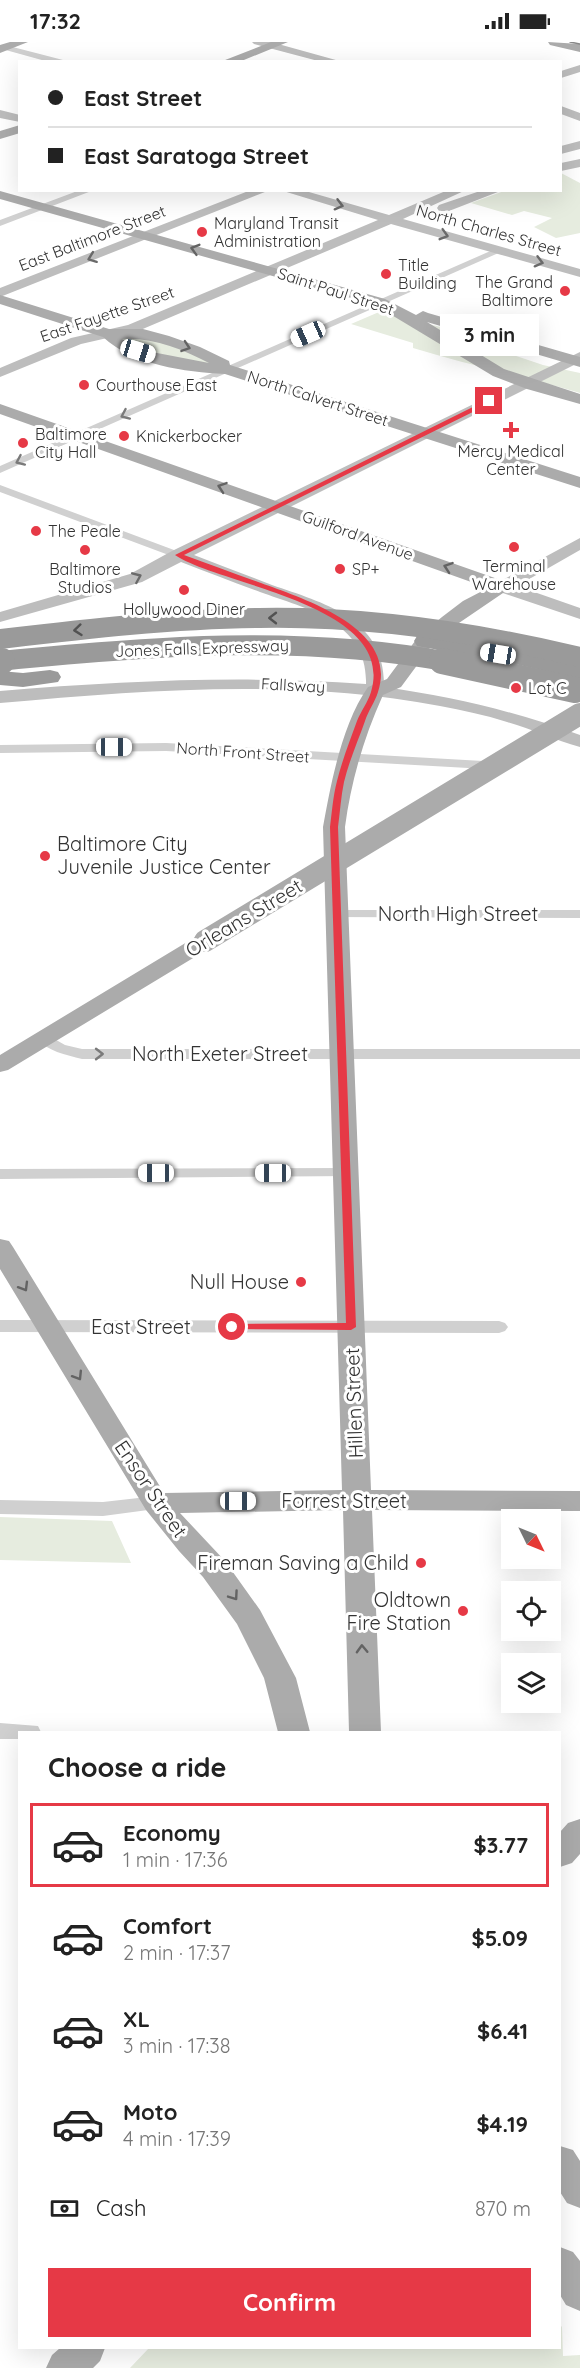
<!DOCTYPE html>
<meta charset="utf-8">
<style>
:root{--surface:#fff;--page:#f2f2f2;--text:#222;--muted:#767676;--line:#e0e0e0;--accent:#e63946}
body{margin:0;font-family:Quicksand,sans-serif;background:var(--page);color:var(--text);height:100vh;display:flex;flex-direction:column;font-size:22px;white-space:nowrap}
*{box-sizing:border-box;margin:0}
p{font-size:20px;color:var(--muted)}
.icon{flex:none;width:33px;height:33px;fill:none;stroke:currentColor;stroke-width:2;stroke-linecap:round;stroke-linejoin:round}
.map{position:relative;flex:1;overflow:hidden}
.details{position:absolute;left:18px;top:1689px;width:543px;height:618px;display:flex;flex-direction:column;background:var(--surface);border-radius:0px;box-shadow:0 6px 24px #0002}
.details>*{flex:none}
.guide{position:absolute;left:18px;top:18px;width:544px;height:132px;border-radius:0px;box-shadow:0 6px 24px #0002;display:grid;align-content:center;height:132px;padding:0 30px;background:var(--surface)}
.needle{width:39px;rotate:133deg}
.buttons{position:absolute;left:501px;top:1467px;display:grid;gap:12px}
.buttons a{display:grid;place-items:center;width:60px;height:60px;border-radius:0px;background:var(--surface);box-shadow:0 6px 24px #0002;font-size:30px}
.end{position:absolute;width:27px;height:27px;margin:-14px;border:8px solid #e63946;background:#fff;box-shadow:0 0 0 3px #fff}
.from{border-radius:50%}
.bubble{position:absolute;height:42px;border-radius:0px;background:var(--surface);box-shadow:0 6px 24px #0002;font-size:20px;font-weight:700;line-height:42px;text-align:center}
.car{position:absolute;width:18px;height:36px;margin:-18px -9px;border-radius:8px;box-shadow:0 0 4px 2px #0007;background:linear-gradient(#fff 24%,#345 0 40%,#fff 0 76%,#345 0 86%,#fff 0)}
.guide b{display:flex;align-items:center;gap:21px;height:57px;font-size:22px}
.guide b+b{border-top:2px solid var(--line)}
.guide i{width:15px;height:15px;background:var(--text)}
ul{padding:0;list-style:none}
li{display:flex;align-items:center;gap:18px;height:84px;margin:0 12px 9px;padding:0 18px;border:3px solid transparent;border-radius:0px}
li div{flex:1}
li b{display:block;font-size:22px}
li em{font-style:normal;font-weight:700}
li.on{border-color:var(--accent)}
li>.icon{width:54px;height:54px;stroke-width:1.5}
h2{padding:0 30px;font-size:27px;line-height:72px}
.pay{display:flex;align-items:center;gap:15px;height:66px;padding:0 30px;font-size:22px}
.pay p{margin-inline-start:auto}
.cta{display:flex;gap:12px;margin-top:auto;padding:12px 30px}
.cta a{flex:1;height:69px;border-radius:0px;background:var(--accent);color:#fff;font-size:24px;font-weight:700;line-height:69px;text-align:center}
.status{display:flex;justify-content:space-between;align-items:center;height:42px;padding:0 30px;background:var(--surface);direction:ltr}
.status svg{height:16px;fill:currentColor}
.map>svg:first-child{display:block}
.green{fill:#e6ecdf}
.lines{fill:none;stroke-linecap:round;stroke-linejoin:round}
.street{fill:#d0d0d0;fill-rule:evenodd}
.secondary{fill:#bdbdbd;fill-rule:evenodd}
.primary{fill:#ababab;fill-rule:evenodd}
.highway{fill:#9a9a9a;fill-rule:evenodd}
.tram{stroke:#888;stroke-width:1.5}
.primary-bridge{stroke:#ababab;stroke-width:22}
.highway-bridge-far1{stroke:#9a9a9a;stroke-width:20}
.highway-bridge{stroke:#9a9a9a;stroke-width:26}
.oneway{stroke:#6a6a6a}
.oneway2{stroke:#636363}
.oneway3{stroke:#7a7a7a}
.oneway4{stroke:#525252}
.route{fill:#e63946}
.poi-dot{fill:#e63946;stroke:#fff;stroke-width:2}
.labels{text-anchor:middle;stroke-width:6;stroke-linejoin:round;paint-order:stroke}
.far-poi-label{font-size:16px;fill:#333;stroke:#fff;text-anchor:start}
.far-street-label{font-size:16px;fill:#333;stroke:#fff}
.poi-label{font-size:20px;fill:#333;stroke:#fff;text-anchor:end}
.street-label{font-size:20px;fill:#333;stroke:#fff}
</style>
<div class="status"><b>17:32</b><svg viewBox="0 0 49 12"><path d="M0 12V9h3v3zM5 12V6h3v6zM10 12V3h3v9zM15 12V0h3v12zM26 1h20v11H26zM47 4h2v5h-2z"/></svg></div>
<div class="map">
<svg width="580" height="2326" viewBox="0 0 580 2326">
<rect width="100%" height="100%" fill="#fff"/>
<path class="green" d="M561 131 580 141V191L556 196 534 185 552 176 524 169 512 173 471 161 504 149 561 148Z
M379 270 453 288 447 291 543 323 580 331V351C524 334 468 323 413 306V301L351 282Z
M139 293 202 314 218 324 188 320 129 303 121 298 122 295Z
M0 1475 112 1479 131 1521 0 1518Z
M560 2283 562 2285 563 2314 580 2313V2326H130L149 2306H560Z"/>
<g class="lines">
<path class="street" d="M5 3 63 18 64 20H49L2 7 1 5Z
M80 148H94L0 184V178Z
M495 207 503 209 0 431V424Z
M0 443 182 511 184 513 178 516 174 515 0 450Z
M166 701 483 719 495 713 502 717 486 727 166 709 0 711V703Z
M336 868H580V876L331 875 329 872 331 869Z
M44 991 65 1003 82 1007H580V1017H82C66 1013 47 1009 36 996Z
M346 1126 352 1128 354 1131 352 1134 0 1137V1127Z
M0 1278 499 1279 505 1281 508 1285 505 1289 499 1291 0 1290Z
M156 1454 163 1456 165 1461 163 1466 103 1474 0 1472V1458L103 1460Z
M0 1681 38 1684 41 1690H20V1697H0Z"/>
<path class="secondary" d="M252 0H271L343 20H322L254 2Z
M580 23V30L561 36V29Z
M561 64 580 71V79L561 72Z
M0 68 20 73V80L0 76Z
M580 99V107L561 112V104Z
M580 117V125L561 129V121Z
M251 148H270L0 255V246Z
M280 148H302L389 173 448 148H466L403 177 580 227V235L391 182 138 289 81 302 0 335V326L71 296 128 283 378 178Z
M483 148H503L449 169H439L437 166 439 163Z
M580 310V320L194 513C220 523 246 533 272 543 324 561 386 577 384 645 455 655 513 669 580 693V705C555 698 531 687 507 680 485 673 462 668 440 664 296 636 146 648 0 661V649C123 639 242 633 366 642 368 580 307 567 260 550 233 540 207 530 181 520L142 540 0 580V570L130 532 172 509Z
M580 496V508L517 544 580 566V577L497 549 494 545 497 541Z"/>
<path class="primary" d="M10 0H28L0 11V3Z
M271 0H288L239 20H220Z
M548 0 580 2V10L550 3Z
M20 83V91L0 97V89Z
M0 149 385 257 416 273 423 269 428 271 580 315V325L427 280 504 327 580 352V362L527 347 493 334 375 263 0 157Z
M0 253 109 287H143L169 294 200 305 229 319 230 323 580 435V446L225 332C185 330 133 323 103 295L0 262ZM122 297C152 295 182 307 209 321L152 310Z
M0 362 509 541 512 545 456 583 432 603 401 645 383 653C364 695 351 739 345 785L371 1448 580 1449V1469L372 1468 381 1690H349L343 1468 180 1471 225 1519 260 1568 296 1636 310 1690H278L264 1636 237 1582 203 1535 179 1509 146 1468 0 1227V1197L9 1199 13 1205 164 1451 342 1448 323 785C331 741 342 682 368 645L387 637 418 595 442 575 463 559 488 546 0 372Z
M205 892 213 894 216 899 213 904 8 1028 0 1030V1013L197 894Z
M580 1777V1812L572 1821 560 1825V1790L568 1781Z
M560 2104 573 2108 580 2119V2166L567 2161 560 2150Z
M560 2205 573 2210 580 2219V2269L566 2263 560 2253Z
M60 2306H105L100 2319 93 2326H46L52 2313Z"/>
<path class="highway" d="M425 592 515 608 580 623V637L515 622 417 604 414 599 417 594Z
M50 628 58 630 61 635 58 640 23 645 0 643V629L23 631Z"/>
<path class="tram" d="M570 0 580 2"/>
<path class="primary-bridge" d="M205 899 580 672"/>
<path class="highway-bridge-far1" d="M0 597C86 587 172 577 259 576 368 574 475 590 580 615
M0 619C151 604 300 592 450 620"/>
<path class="highway-bridge" d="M0 619H2
M442 619 575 648"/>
</g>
<defs><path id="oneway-chevron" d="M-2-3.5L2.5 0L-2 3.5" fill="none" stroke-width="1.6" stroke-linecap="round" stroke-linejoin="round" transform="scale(1.5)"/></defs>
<g class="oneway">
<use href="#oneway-chevron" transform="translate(339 163) rotate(15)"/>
<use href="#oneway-chevron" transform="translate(444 193) rotate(16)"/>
<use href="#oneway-chevron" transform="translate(92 216) rotate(159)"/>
<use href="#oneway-chevron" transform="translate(539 220) rotate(15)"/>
<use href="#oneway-chevron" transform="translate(137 535) rotate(-23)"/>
</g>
<g class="oneway2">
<use href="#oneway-chevron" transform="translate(195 207) rotate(-164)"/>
<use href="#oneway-chevron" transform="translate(186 305) rotate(19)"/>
<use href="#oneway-chevron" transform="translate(222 445) rotate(-161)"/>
<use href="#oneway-chevron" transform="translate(448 525) rotate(-161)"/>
<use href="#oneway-chevron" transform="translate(24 1245) rotate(59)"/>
<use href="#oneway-chevron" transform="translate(78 1334) rotate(58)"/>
<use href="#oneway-chevron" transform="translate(234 1554) rotate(55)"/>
<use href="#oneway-chevron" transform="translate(362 1607) rotate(-92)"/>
</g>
<g class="oneway3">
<use href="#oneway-chevron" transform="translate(125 373) rotate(156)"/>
<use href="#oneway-chevron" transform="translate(20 419) rotate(156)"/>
<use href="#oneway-chevron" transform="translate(99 1012)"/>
</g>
<g class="oneway4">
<use href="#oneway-chevron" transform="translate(273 576) rotate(180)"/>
<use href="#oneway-chevron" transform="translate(78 588) rotate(174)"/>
</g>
<path class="route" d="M489 357 491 361 184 513C209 522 235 532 261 541 304 557 399 586 378 650 375 660 368 669 365 679 358 699 349 719 344 740 341 754 340 770 338 785L356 1285 351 1288 229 1287V1283L232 1282 346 1281 330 785C332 770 333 754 337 739 342 719 350 698 357 679 361 669 368 660 371 650 397 562 221 544 175 513Z"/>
<g class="poi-dot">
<circle cx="202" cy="190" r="6"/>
<circle cx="386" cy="232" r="6"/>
<circle cx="565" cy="249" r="6"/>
<circle cx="84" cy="343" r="6"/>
<path d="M508 379h6v6h6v6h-6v6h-6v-6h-6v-6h6z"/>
<circle cx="124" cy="394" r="6"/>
<circle cx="23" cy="401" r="6"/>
<circle cx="36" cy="489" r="6"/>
<circle cx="514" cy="505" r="6"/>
<circle cx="85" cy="508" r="6"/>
<circle cx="340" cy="527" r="6"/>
<circle cx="184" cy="548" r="6"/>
<circle cx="516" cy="646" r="6"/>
<circle cx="45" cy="814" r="6"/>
<circle cx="301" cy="1240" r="6"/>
<circle cx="421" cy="1521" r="6"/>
<circle cx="463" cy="1569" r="6"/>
</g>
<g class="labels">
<g class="far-poi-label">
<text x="214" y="187">Maryland Transit<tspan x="214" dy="18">Administration</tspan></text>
<text x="398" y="229">Title<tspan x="398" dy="18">Building</tspan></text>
<text x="553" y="246" text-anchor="end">The Grand<tspan x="553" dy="18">Baltimore</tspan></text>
<text x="96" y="349">Courthouse East</text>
<text x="35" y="398">Baltimore<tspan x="35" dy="18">City Hall</tspan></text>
<text x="136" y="400">Knickerbocker</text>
<text x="511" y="415" text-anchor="middle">Mercy Medical<tspan x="511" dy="18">Center</tspan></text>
<text x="48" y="495">The Peale</text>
<text x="514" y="530" text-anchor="middle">Terminal<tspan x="514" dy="18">Warehouse</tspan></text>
<text x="85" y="533" text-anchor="middle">Baltimore<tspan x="85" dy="18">Studios</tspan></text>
<text x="352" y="533">SP+</text>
<text x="184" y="573" text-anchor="middle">Hollywood Diner</text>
<text x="528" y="652">Lot C</text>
</g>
<g class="far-street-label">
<text transform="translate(489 188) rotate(16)" y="6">North Charles Street</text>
<text transform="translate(92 196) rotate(-21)" y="6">East Baltimore Street</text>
<text transform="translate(336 249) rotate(18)" y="6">Saint Paul Street</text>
<text transform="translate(107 272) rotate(-19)" y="6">East Fayette Street</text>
<text transform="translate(318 356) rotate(18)" y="6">North Calvert Street</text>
<text transform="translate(358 493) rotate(20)" y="6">Guilford Avenue</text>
<text transform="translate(202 606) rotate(-2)" y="6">Jones Falls Expressway</text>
<text transform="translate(293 643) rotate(3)" y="6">Fallsway</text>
<text transform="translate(243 710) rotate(4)" y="6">North Front Street</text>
</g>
<g class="poi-label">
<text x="57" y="809" text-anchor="start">Baltimore City<tspan x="57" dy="23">Juvenile Justice Center</tspan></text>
<text x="289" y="1247">Null House</text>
<text x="409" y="1528">Fireman Saving a Child</text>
<text x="451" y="1565">Oldtown<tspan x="451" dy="23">Fire Station</tspan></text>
</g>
<g class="street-label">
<text x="458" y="879">North High Street</text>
<text transform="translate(244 876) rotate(-31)" y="7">Orleans Street</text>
<text x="220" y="1019">North Exeter Street</text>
<text x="141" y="1292">East Street</text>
<text transform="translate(354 1361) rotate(-92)" y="7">Hillen Street</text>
<text transform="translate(151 1447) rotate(56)" y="7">Ensor Street</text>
<text x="344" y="1466">Forrest Street</text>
</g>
</g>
</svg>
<div class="buttons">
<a><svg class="needle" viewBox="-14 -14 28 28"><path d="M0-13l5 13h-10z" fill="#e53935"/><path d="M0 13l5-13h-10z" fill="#767676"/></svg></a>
<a><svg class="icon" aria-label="locate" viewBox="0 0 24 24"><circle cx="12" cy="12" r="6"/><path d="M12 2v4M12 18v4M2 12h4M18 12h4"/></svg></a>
<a><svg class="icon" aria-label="layers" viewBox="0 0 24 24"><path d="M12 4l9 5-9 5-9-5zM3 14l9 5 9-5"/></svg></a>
</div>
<i class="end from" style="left:232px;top:1285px"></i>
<i class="end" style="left:489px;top:359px"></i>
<div class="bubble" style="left:440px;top:272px;width:99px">3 min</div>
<i class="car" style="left:308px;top:292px;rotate:246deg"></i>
<i class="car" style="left:138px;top:309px;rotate:107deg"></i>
<i class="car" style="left:498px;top:612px;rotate:279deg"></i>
<i class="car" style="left:114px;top:705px;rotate:90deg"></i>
<i class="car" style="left:156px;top:1131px;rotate:270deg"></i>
<i class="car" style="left:273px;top:1131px;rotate:270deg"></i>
<i class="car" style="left:238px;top:1459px;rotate:90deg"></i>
<div class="guide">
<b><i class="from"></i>East Street</b>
<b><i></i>East Saratoga Street</b>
</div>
<section class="details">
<h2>Choose a ride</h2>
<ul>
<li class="on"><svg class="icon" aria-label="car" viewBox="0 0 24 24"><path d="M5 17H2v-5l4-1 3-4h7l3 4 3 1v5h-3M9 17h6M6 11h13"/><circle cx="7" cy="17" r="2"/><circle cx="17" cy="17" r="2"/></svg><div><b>Economy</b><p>1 min · 17:36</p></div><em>$3.77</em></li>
<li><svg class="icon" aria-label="car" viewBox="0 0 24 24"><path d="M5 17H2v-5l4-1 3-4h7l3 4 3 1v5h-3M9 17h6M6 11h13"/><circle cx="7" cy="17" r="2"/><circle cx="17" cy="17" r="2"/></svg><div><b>Comfort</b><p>2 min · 17:37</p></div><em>$5.09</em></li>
<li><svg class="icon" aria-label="car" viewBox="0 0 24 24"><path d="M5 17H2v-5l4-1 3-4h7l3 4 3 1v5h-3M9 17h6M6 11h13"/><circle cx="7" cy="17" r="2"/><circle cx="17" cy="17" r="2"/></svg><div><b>XL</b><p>3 min · 17:38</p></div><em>$6.41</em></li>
<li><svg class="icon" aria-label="car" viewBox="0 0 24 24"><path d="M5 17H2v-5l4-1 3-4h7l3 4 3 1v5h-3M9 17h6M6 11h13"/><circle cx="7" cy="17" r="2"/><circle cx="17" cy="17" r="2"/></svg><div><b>Moto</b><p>4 min · 17:39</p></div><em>$4.19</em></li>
</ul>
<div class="pay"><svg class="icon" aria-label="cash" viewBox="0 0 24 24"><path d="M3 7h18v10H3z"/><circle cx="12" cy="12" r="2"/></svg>Cash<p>870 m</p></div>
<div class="cta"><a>Confirm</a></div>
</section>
</div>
